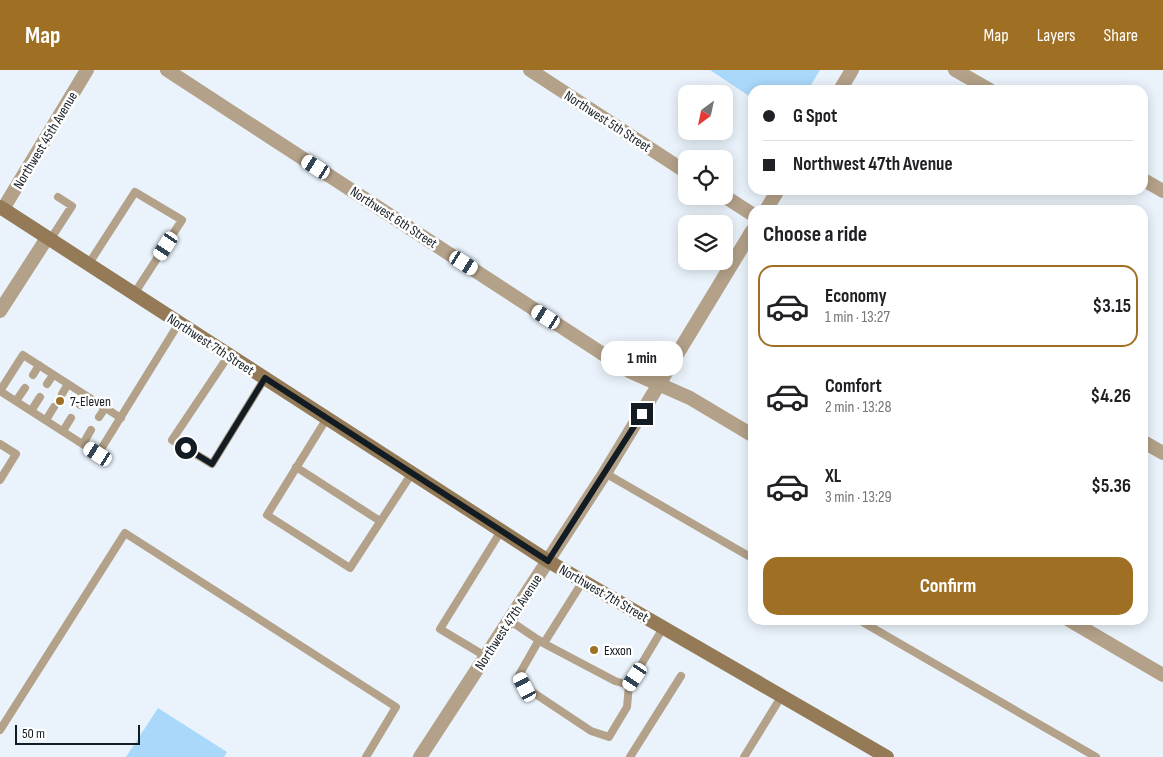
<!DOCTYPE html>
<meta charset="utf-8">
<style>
:root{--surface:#fff;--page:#f6f6f6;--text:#202124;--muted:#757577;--line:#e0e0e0;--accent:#9f7023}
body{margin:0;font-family:"Sofia Sans Condensed",sans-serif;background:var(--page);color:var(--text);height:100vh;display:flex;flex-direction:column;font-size:19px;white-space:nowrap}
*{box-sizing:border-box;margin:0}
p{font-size:16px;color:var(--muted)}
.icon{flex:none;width:28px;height:28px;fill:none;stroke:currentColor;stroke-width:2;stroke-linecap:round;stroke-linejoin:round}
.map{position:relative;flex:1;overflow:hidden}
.panel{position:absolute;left:748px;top:135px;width:400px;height:420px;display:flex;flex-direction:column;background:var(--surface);border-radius:15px;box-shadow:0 2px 12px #0003}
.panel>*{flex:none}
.hud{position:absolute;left:748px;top:15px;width:400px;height:110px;border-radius:15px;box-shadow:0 2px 12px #0003;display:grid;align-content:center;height:110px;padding:0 15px;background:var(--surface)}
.needle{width:32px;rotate:213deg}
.tools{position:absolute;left:678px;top:15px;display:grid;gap:10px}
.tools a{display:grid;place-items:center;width:55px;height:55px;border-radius:10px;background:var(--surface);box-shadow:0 2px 12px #0003;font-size:25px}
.scale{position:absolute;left:15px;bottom:12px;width:125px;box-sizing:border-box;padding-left:5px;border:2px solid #141c23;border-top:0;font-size:14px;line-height:18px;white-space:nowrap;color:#141c23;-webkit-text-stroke:4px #fff;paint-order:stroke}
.end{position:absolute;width:22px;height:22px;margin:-11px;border:6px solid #141c23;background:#fff;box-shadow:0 0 0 2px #fff}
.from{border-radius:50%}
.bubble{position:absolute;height:35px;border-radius:15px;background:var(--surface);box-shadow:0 2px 12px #0003;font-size:16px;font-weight:700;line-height:35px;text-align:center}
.car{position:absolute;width:15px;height:30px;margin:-15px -8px;border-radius:6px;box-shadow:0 0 4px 1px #0007;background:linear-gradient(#fff 24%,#345 0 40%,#fff 0 76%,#345 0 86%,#fff 0)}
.hud b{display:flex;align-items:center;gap:18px;height:48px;font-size:19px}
.hud b+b{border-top:1px solid var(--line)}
.hud i{width:12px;height:12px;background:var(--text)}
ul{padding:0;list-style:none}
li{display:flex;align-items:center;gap:15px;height:82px;margin:0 10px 8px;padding:0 5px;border:2px solid transparent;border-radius:15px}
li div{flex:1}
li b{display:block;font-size:19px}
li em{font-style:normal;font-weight:700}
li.active{border-color:var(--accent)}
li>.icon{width:45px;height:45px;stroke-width:1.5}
h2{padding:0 15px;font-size:22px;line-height:60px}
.primary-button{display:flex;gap:10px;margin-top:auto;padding:10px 15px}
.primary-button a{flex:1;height:58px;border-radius:15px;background:var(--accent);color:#fff;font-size:20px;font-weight:700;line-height:58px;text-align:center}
header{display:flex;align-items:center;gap:30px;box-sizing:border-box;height:70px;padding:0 25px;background:var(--accent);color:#fff}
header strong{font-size:24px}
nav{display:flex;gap:28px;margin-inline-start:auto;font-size:18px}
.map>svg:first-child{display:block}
.green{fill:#aad8fb}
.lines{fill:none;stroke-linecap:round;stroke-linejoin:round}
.service{stroke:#b3a189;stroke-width:8}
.minor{stroke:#b3a189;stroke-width:14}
.tertiary{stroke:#b3a189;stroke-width:14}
.secondary{stroke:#947a56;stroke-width:14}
.route{stroke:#141c23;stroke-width:6}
.poi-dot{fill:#9f7023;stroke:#fff;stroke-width:2}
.labels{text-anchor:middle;stroke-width:5;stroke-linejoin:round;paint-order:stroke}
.street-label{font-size:14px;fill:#141c23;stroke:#fff}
.poi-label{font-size:14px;fill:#141c23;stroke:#fff;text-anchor:start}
</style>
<header>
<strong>Map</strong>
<nav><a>Map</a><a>Layers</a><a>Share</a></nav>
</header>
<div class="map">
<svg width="1163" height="687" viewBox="0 0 1163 687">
<rect width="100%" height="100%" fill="#eaf3fb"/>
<path class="green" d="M710 0H820L808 20H752V28Z
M158 638 227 682 224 687H126Z"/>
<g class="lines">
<path class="service" d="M50 170 72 136 58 127
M88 195 135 122 182 150 134 224
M229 285 172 370 212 394 265 308
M33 305 39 295
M47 314 53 305
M0 321 98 384 179 253
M0 321 23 285 121 348
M62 324 68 314
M16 331 25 318
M80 335 86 326
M31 341 40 327
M99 347 105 338
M327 348 267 445 350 498 412 403
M46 350 54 337
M63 361 71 348
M0 374 16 384 0 410
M83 374 91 360
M296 397 380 451
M605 403 752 488
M509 550 543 573 615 611 629 615 663 558
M859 550 1096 687
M539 570 519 605 525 617 591 661 609 667 627 637 629 615
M544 573 583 511
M485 586 440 559 501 461
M0 660 125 463 396 637 366 687
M630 687 681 606
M744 687 781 627"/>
<path class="minor" d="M167 0 629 301 690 328 752 365
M530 0 686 102
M955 0 990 20
M1142 109 1163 121
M724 126 752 144
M3 139 87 0
M1142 371 1163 383
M1069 550 1163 605"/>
<path class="tertiary" d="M840 20 852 0
M766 140 778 120
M0 241 47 168
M420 687 605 403 752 161"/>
<path class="secondary" d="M0 137 548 491 887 687"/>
</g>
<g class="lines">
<path class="route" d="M186 378 212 394 265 308 548 491 642 344"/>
</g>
<g class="poi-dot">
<circle cx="60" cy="331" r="5"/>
<circle cx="594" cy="580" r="5"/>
</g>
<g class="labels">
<g class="street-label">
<text transform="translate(608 51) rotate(33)" y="5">Northwest 5th Street</text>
<text transform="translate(45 70) rotate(-59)" y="5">Northwest 45th Avenue</text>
<text transform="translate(394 147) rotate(33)" y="5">Northwest 6th Street</text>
<text transform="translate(211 274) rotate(33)" y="5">Northwest 7th Street</text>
<text transform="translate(604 523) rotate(30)" y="5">Northwest 7th Street</text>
<text transform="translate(508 552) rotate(-57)" y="5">Northwest 47th Avenue</text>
</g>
<g class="poi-label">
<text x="70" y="336">7-Eleven</text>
<text x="604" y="585">Exxon</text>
</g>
</g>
</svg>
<div class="tools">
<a><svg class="needle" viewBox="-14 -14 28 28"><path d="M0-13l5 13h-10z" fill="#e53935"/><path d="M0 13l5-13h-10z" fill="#757577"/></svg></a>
<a><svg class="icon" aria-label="locate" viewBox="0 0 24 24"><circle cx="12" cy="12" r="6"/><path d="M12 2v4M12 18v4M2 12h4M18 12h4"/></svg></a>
<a><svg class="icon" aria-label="layers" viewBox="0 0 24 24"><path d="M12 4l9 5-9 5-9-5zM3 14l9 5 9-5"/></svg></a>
</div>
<div class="scale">50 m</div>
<i class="end from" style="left:186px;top:378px"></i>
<i class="end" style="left:642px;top:344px"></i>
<div class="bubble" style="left:601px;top:271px;width:82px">1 min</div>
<i class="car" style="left:316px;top:97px;rotate:303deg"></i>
<i class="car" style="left:166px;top:176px;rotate:213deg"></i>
<i class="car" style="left:464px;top:193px;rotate:123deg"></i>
<i class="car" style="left:546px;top:247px;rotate:303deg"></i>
<i class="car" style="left:98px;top:384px;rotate:303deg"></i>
<i class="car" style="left:635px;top:607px;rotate:214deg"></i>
<i class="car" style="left:525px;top:617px;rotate:332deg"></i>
<div class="hud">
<b><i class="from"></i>G Spot</b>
<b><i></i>Northwest 47th Avenue</b>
</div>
<section class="panel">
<h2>Choose a ride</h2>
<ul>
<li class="active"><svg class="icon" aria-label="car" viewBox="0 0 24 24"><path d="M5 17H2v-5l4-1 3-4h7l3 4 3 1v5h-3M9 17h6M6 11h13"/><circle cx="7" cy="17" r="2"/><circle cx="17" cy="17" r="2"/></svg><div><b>Economy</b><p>1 min · 13:27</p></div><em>$3.15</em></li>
<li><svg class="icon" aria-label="car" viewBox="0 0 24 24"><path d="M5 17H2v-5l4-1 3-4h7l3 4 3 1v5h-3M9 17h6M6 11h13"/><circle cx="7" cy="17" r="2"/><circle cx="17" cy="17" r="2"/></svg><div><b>Comfort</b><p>2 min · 13:28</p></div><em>$4.26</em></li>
<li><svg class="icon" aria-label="car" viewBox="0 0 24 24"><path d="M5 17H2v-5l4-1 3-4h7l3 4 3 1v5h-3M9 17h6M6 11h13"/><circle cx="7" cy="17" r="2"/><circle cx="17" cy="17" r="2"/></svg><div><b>XL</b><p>3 min · 13:29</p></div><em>$5.36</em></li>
</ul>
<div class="primary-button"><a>Confirm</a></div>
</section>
</div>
